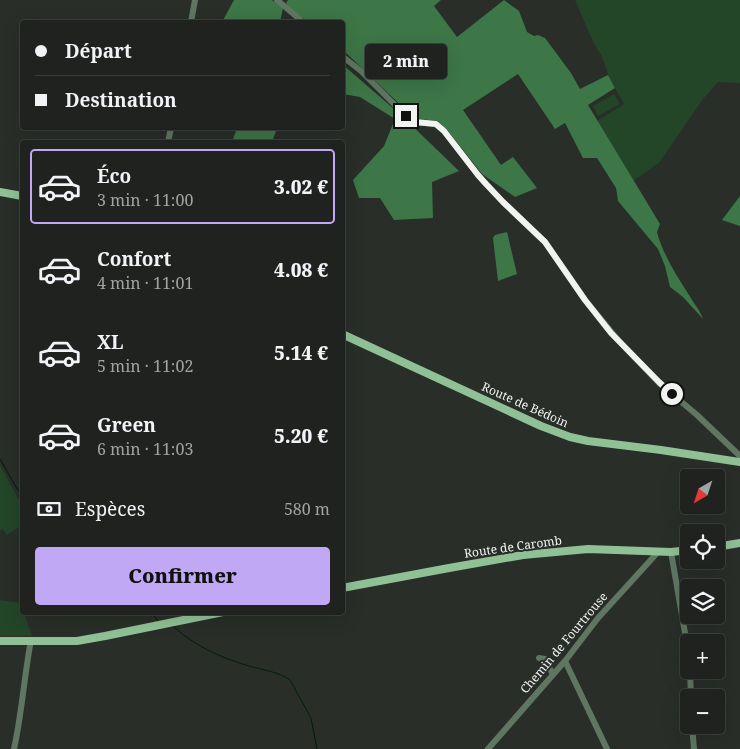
<!DOCTYPE html>
<html lang="fr">
<meta charset="utf-8">
<style>
:root{--surface:#1f221f;--page:#272a28;--text:#f1f3f6;--muted:#a1a4a4;--line:#3c3f3d;--accent:#c0a8f4}
body{margin:0;font-family:"Noto Serif",serif;background:var(--page);color:var(--text);height:100vh;display:flex;flex-direction:column;font-size:19px;white-space:nowrap}
*{box-sizing:border-box;margin:0}
p{font-size:16px;color:var(--muted)}
.icon{flex:none;width:28px;height:28px;fill:none;stroke:currentColor;stroke-width:2;stroke-linecap:round;stroke-linejoin:round}
.map{position:relative;flex:1;overflow:hidden}
.panel{position:absolute;left:20px;top:140px;width:325px;height:475px;display:flex;flex-direction:column;background:var(--surface);border-radius:5px;box-shadow:0 5px 20px #0002,0 0 0 1px var(--line)}
.panel>*{flex:none}
.hud{position:absolute;left:20px;top:20px;width:325px;height:110px;border-radius:5px;box-shadow:0 5px 20px #0002,0 0 0 1px var(--line);display:grid;align-content:center;height:110px;padding:0 15px;background:var(--surface)}
.needle{width:32px;rotate:219deg}
.controls{position:absolute;left:680px;top:469px;display:grid;gap:10px}
.controls a{display:grid;place-items:center;width:45px;height:45px;border-radius:5px;background:var(--surface);box-shadow:0 5px 20px #0002,0 0 0 1px var(--line);font-size:25px}
.end{position:absolute;width:22px;height:22px;margin:-11px;border:6px solid #f0f3f0;background:#111;box-shadow:0 0 0 2px #111}
.from{border-radius:50%}
.bubble{position:absolute;height:35px;border-radius:5px;background:var(--surface);box-shadow:0 5px 20px #0002,0 0 0 1px var(--line);font-size:16px;font-weight:800;line-height:35px;text-align:center}
.hud b{display:flex;align-items:center;gap:18px;height:48px;font-size:19px}
.hud b+b{border-top:1px solid var(--line)}
.hud i{width:12px;height:12px;background:var(--text)}
ul{padding:9px 0 0;list-style:none}
li{display:flex;align-items:center;gap:15px;height:75px;margin:0 10px 8px;padding:0 5px;border:2px solid transparent;border-radius:5px}
li div{flex:1}
li b{display:block;font-size:19px}
li em{font-style:normal;font-weight:800}
li.active{border-color:var(--accent)}
li>.icon{width:45px;height:45px;stroke-width:1.5}
.pay{display:flex;align-items:center;gap:12px;height:55px;padding:0 15px;font-size:19px}
.pay p{margin-inline-start:auto}
.button{display:flex;gap:10px;margin-top:auto;padding:10px 15px}
.button a{flex:1;height:58px;border-radius:5px;background:var(--accent);color:#111;font-size:20px;font-weight:800;line-height:58px;text-align:center}
.map>svg:first-child{display:block}
.green{fill:#234528}
.forest{fill:#3d7647}
.lines{fill:none;stroke-linecap:round;stroke-linejoin:round}
.stream{stroke:#011e07;stroke-width:1}
.minor{stroke:#5f7762;stroke-width:6}
.major{stroke:#90c196;stroke-width:8}
.route{stroke:#f0f3f0;stroke-width:6}
.labels{text-anchor:middle;stroke-width:4;stroke-linejoin:round;paint-order:stroke}
.street-label{font-size:12px;fill:#f0f3f0;stroke:#292e29}
</style>
<div class="map">
<svg width="740" height="749" viewBox="0 0 740 749">
<rect width="100%" height="100%" fill="#292e29"/>
<path class="green" d="M575 0H740V83L718 82 703 99 659 163 633 181 597 121 624 104 608 75 606 67 601 55 594 44Z
M614 94 620 104 598 116 593 106Z
M0 465 22 506V525L7 535 2 529 0 531Z
M0 600 20 603 22 612 24 613 32 636H0Z"/>
<path class="forest" d="M234 0H272L283 8 280 22H222Z
M288 0H441L434 6 457 37 504 0 519 11 527 32 534 36 538 35 545 38 571 73 580 89 608 75 615 88 588 105 660 224 657 232C663 255 677 276 689 295 694 304 700 310 703 319L683 297 670 287 665 266 658 249 618 201 616 188 597 158H583L565 123 555 129 518 74 463 110 501 165 513 157 537 188 515 197 482 174 448 131 438 121 419 119 412 116 343 50 342 22H309L290 9 286 3Z
M342 64 401 115 459 171 432 182 433 218 394 220 380 198H359L353 180 384 146 395 119 360 97 343 94Z
M237 128H277L272 142H232Z
M740 196V226L722 220Z
M507 232 517 274 498 281 493 238 495 235Z"/>
<g class="lines">
<path class="stream" d="M0 459 16 487 22 495
M151 612 159 622
M167 627 173 626C194 646 222 658 249 666 263 670 279 672 290 680L311 718 317 749"/>
<path class="minor" d="M277 0 303 22
M191 22 195 0
M342 56 361 71 406 116 415 122 435 124 444 131 478 175 503 202 545 242 585 300 618 340 659 383 697 415 740 456
M168 142 171 128
M671 552 689 656
M539 658 545 659 553 675
M565 661 607 749
M690 670 691 698
M692 725 694 749
M14 749C22 713 24 677 31 640
M488 749 565 661 598 618 658 552"/>
<path class="major" d="M0 192 22 196
M342 334 541 426 570 437 588 441 661 450 740 462
M716 547 740 543
M342 588 449 568 523 555 588 549 671 552 689 550
M0 641H77L105 636 223 612"/>
</g>
<g class="lines">
<path class="route" d="M406 116 415 122 436 124 444 131 478 175 486 184 503 202 545 242 585 300 611 333 659 382 672 394"/>
</g>
<g class="labels">
<g class="street-label">
<text transform="translate(525 405) rotate(24)" y="4">Route de Bédoin</text>
<text transform="translate(513 547) rotate(-8)" y="4">Route de Caromb</text>
<text transform="translate(564 643) rotate(-50)" y="4">Chemin de Fourtrouse</text>
</g>
</g>
</svg>
<div class="controls">
<a><svg class="needle" viewBox="-14 -14 28 28"><path d="M0-13l5 13h-10z" fill="#e53935"/><path d="M0 13l5-13h-10z" fill="#a1a4a4"/></svg></a>
<a><svg class="icon" aria-label="locate" viewBox="0 0 24 24"><circle cx="12" cy="12" r="6"/><path d="M12 2v4M12 18v4M2 12h4M18 12h4"/></svg></a>
<a><svg class="icon" aria-label="layers" viewBox="0 0 24 24"><path d="M12 4l9 5-9 5-9-5zM3 14l9 5 9-5"/></svg></a>
<a>+</a>
<a>−</a>
</div>
<i class="end from" style="left:672px;top:394px"></i>
<i class="end" style="left:406px;top:116px"></i>
<div class="bubble" style="left:365px;top:44px;width:82px">2 min</div>
<div class="hud">
<b><i class="from"></i>Départ</b>
<b><i></i>Destination</b>
</div>
<section class="panel">
<ul>
<li class="active"><svg class="icon" aria-label="car" viewBox="0 0 24 24"><path d="M5 17H2v-5l4-1 3-4h7l3 4 3 1v5h-3M9 17h6M6 11h13"/><circle cx="7" cy="17" r="2"/><circle cx="17" cy="17" r="2"/></svg><div><b>Éco</b><p>3 min · 11:00</p></div><em>3.02 €</em></li>
<li><svg class="icon" aria-label="car" viewBox="0 0 24 24"><path d="M5 17H2v-5l4-1 3-4h7l3 4 3 1v5h-3M9 17h6M6 11h13"/><circle cx="7" cy="17" r="2"/><circle cx="17" cy="17" r="2"/></svg><div><b>Confort</b><p>4 min · 11:01</p></div><em>4.08 €</em></li>
<li><svg class="icon" aria-label="car" viewBox="0 0 24 24"><path d="M5 17H2v-5l4-1 3-4h7l3 4 3 1v5h-3M9 17h6M6 11h13"/><circle cx="7" cy="17" r="2"/><circle cx="17" cy="17" r="2"/></svg><div><b>XL</b><p>5 min · 11:02</p></div><em>5.14 €</em></li>
<li><svg class="icon" aria-label="car" viewBox="0 0 24 24"><path d="M5 17H2v-5l4-1 3-4h7l3 4 3 1v5h-3M9 17h6M6 11h13"/><circle cx="7" cy="17" r="2"/><circle cx="17" cy="17" r="2"/></svg><div><b>Green</b><p>6 min · 11:03</p></div><em>5.20 €</em></li>
</ul>
<div class="pay"><svg class="icon" aria-label="cash" viewBox="0 0 24 24"><path d="M3 7h18v10H3z"/><circle cx="12" cy="12" r="2"/></svg>Espèces<p>580 m</p></div>
<div class="button"><a>Confirmer</a></div>
</section>
</div>
